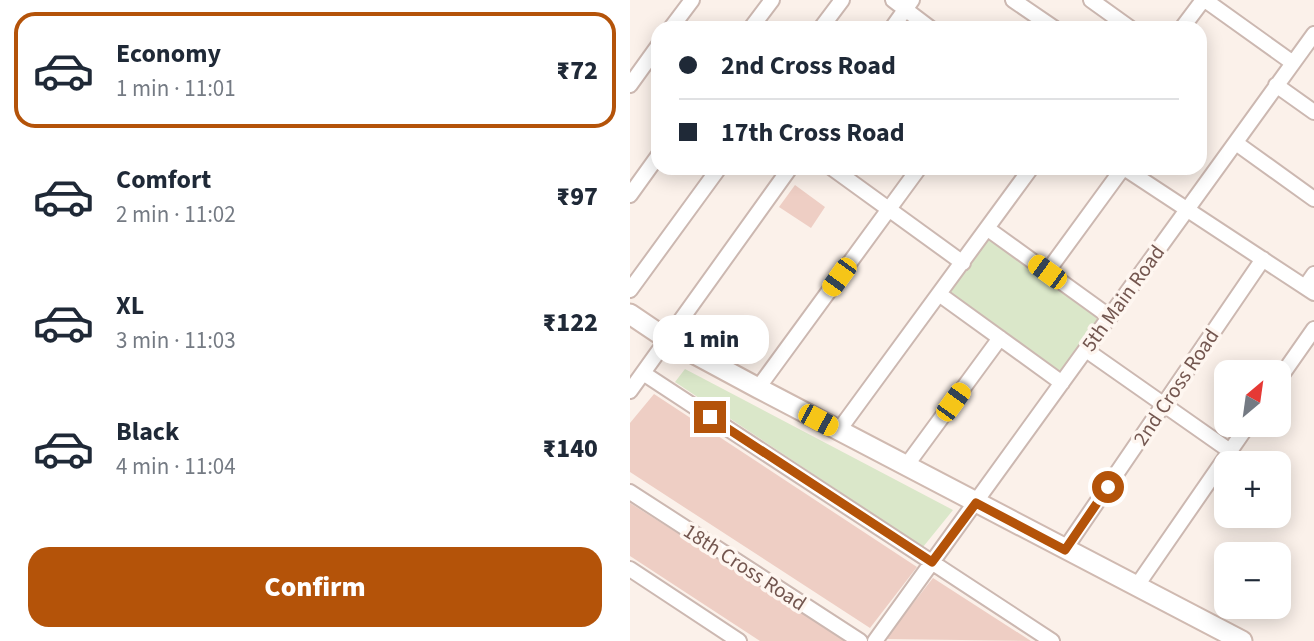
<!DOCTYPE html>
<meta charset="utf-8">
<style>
:root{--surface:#fff;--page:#f2f2f3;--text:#1f2937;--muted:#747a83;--line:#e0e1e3;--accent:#b45309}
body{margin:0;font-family:"Source Sans 3",sans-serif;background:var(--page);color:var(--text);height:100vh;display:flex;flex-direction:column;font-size:26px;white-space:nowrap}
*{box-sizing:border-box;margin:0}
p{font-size:23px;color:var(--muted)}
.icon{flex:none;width:38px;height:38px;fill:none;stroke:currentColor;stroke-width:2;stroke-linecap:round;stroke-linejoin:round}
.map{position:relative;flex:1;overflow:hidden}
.details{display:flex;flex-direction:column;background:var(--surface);width:630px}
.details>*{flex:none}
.top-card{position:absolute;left:21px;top:21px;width:556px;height:154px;border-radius:21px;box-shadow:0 4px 18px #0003;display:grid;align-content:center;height:154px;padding:0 28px;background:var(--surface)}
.needle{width:46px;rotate:29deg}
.tools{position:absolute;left:584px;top:360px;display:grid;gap:14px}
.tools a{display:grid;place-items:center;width:77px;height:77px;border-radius:14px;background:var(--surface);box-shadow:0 4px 18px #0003;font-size:35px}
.end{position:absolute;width:32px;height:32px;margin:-16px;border:9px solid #b45309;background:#fff;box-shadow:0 0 0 4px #fff}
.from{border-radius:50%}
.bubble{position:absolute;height:49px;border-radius:21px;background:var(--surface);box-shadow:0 4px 18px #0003;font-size:23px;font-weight:800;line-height:49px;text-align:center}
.car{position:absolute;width:21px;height:42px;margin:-21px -10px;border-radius:9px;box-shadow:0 0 5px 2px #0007;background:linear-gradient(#f5c518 24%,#345 0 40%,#f5c518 0 76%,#345 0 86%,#f5c518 0)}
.top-card b{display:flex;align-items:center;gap:24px;height:66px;font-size:26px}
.top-card b+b{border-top:2px solid var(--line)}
.top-card i{width:18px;height:18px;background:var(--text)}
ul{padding:12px 0 0;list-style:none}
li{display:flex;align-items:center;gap:21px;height:116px;margin:0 14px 10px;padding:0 14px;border:4px solid transparent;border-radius:21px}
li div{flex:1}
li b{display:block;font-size:26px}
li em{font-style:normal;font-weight:800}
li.active{border-color:var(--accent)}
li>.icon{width:63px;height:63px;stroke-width:1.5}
.action{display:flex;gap:14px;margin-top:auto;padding:14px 28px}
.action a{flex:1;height:80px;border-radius:21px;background:var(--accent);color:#fff;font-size:28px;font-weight:800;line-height:80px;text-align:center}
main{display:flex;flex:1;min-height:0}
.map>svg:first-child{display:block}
.green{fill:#dae7c9}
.building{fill:#eecec4}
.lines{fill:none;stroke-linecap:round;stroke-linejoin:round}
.street-casing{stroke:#ccb8b1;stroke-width:18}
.secondary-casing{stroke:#d0bab1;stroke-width:23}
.street{stroke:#fff;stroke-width:14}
.secondary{stroke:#fff;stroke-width:19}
.route{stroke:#b45309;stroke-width:9}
.labels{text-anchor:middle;stroke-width:7;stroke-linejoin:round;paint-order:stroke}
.street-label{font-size:21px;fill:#73564f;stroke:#fef6f0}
</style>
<main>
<section class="details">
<ul>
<li class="active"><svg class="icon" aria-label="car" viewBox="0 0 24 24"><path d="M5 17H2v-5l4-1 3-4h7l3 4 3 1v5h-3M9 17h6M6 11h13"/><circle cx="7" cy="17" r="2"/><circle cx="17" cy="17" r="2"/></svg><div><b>Economy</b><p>1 min · 11:01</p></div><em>₹72</em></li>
<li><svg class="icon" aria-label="car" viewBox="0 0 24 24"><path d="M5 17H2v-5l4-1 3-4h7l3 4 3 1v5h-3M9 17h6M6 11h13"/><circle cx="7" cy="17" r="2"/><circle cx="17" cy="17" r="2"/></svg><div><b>Comfort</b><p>2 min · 11:02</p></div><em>₹97</em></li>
<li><svg class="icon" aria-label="car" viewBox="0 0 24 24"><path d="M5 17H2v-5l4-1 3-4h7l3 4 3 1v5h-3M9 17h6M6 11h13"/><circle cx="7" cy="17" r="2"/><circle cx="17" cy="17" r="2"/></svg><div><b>XL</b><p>3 min · 11:03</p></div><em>₹122</em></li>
<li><svg class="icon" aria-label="car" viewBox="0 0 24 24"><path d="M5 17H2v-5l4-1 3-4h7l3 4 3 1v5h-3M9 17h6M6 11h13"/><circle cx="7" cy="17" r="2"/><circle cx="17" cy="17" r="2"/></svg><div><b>Black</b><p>4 min · 11:04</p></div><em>₹140</em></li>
</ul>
<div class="action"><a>Confirm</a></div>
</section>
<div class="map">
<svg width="684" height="641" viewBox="0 0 684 641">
<rect width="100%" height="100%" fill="#fbf1ea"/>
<path class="green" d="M358 235 472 318 431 375 316 293Z
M55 369 323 510 293 547 45 382Z"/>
<path class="building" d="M480 15 498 28H471Z
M165 185 195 207 181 228 149 207Z
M24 394 287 567 240 628 0 472V423Z
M0 503 218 641H130L0 556Z
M303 578 401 641 255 639Z"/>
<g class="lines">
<g class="street-casing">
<path id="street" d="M263 0 300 28
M383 0 424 28
M461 0 500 28
M575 0 663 63
M41 28 62 0
M121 28 142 0
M191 28 212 0
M262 28 282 0
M552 28 573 0
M0 85 28 46
M646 85 684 112
M606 143 684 199
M202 168 333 263
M494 168 684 293
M0 195 28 156
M358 229 480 317
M417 272 493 168
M675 287 684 274
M0 290 89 168
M309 294 432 383
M456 350 600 451
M13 373 422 641
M649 379 684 329
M128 388 289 168
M0 391 160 168
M209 430 401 168
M276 466 370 338
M0 492 230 641
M435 549 633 259
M0 569 109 641
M506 587 618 425
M245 641 684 34"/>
</g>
<g class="secondary-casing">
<path id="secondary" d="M0 314 37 339 128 388 612 641"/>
</g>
<use href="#street" class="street"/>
<use href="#secondary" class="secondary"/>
</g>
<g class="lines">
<path class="route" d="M80 417 302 562 346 503 435 550 478 487"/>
</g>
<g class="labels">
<g class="street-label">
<text transform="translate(493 298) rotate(-54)" y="7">5th Main Road</text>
<text transform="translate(546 387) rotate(-56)" y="7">2nd Cross Road</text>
<text transform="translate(115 567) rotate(33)" y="7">18th Cross Road</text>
</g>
</g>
</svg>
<div class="tools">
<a><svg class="needle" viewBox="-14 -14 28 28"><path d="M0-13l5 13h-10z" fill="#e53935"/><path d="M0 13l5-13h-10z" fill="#747a83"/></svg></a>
<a>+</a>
<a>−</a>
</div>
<i class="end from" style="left:478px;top:487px"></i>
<i class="end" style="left:80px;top:417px"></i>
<div class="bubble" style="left:23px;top:315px;width:116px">1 min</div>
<i class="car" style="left:417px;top:272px;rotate:306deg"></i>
<i class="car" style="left:209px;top:277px;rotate:216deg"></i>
<i class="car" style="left:323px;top:402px;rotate:36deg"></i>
<i class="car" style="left:188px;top:420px;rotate:118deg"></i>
<div class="top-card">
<b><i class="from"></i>2nd Cross Road</b>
<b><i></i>17th Cross Road</b>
</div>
</div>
</main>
